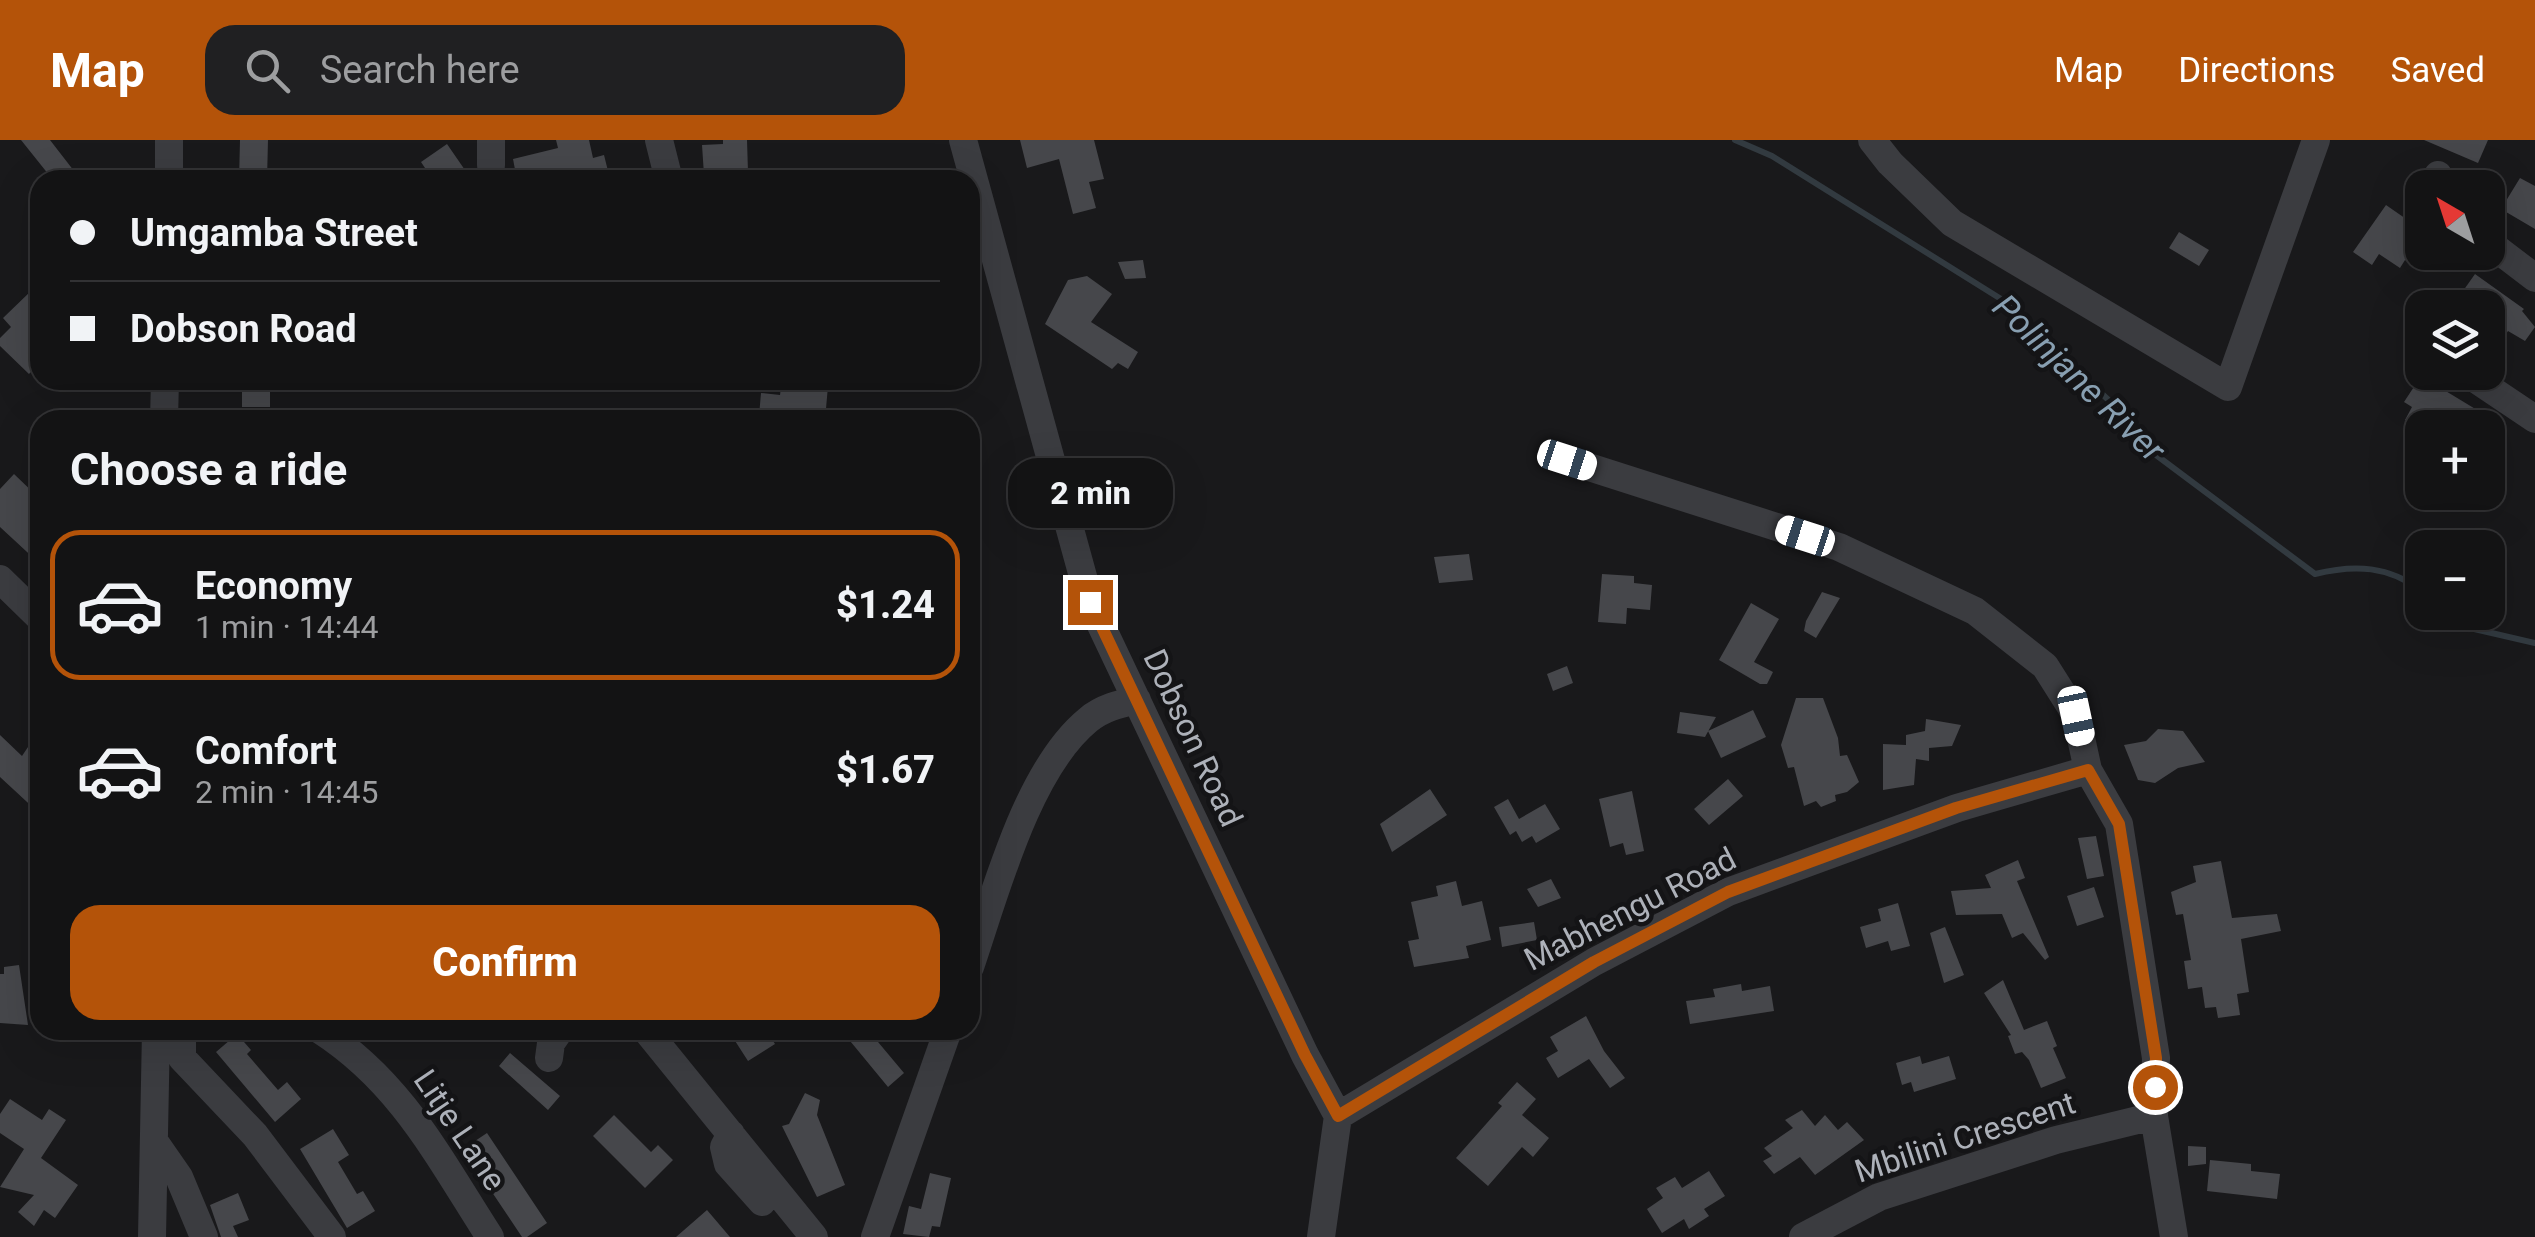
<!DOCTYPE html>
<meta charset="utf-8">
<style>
:root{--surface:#131314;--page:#202022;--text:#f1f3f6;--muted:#9d9ea0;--line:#323234;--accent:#b45309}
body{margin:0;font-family:Roboto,sans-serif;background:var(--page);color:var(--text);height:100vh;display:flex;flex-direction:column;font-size:38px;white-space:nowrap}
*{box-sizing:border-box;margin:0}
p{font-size:32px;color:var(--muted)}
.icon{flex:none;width:55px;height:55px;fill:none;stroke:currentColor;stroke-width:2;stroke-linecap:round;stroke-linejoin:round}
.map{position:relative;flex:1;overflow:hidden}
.drawer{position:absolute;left:30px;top:270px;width:950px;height:630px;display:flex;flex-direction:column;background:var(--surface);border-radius:30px;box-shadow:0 10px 40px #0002,0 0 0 2px var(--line)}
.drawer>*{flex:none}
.hud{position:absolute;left:30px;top:30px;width:950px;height:220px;border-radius:30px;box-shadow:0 10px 40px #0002,0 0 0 2px var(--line);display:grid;align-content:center;height:220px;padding:0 40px;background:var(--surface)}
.needle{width:65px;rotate:321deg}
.controls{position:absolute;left:2405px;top:30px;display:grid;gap:20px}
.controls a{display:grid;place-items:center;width:100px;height:100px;border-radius:20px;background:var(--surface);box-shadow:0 10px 40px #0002,0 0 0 2px var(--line);font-size:50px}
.end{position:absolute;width:45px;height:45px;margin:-22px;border:12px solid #b45309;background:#fff;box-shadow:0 0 0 5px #fff}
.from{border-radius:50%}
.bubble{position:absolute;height:70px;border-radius:30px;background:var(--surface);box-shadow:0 10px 40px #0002,0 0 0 2px var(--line);font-size:32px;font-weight:800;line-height:70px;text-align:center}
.car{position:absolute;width:30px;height:60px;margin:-30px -15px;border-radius:12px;box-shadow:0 0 8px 2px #0007;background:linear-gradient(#fff 24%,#345 0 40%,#fff 0 76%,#345 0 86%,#fff 0)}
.hud b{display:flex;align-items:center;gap:35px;height:95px;font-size:38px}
.hud b+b{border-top:2px solid var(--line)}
.hud i{width:25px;height:25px;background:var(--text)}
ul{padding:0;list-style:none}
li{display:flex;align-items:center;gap:30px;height:150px;margin:0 20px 15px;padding:0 20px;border:5px solid transparent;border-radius:30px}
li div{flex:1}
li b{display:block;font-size:38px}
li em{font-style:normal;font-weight:800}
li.selected{border-color:var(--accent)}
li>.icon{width:90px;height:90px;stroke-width:1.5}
h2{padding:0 40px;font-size:45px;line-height:120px}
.primary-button{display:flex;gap:20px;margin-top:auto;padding:20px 40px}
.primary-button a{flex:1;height:115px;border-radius:30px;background:var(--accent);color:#fff;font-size:40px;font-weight:800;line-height:115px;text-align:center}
header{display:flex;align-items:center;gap:60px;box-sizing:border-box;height:140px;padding:0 50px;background:var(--accent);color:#fff}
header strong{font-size:48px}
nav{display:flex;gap:55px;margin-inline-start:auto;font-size:35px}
.search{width:700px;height:90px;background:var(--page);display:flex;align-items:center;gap:25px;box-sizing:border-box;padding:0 35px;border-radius:30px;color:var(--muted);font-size:38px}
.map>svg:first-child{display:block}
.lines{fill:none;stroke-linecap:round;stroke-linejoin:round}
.stream{stroke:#323a40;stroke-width:6}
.building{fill:#46474b}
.minor{stroke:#3b3c40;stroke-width:28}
.route{stroke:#b45309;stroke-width:12}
.labels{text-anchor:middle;stroke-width:9;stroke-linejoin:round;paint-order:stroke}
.street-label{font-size:32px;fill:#adb1b9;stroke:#141416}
.water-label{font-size:35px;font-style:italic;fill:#889fb1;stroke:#141416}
</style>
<header>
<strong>Map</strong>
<div class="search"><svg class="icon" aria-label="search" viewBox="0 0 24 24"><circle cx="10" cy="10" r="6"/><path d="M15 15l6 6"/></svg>Search here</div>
<nav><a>Map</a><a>Directions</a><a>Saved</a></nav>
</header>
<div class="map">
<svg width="2535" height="1097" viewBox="0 0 2535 1097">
<rect width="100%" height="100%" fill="#19191b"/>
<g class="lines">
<path class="stream" d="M1735 0 1772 16 2001 159 2117 268 2132 297 2315 434C2355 424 2389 426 2422 451
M2450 472 2470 488 2535 503"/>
</g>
<path class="building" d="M21 0H50L81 40H53Z
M240 0H268L267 40H239Z
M556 0H589L593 18 604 15 609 35 599 37 600 40H517L513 19 558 8Z
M723 0H747L748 32 704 35 702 5 723 4Z
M1020 0H1094L1104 39 1089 42 1096 68 1073 74 1059 19 1027 28Z
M2424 0H2488L2478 23Z
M447 4 467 33 451 40 446 32 433 40 421 22Z
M2520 38 2535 46V89L2501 69Z
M2386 65 2422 90V114L2414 126 2405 120 2400 128 2379 114 2372 125 2353 112Z
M2179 92 2209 110 2199 126 2169 108Z
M1143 120 1146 138 1125 139 1118 122Z
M2475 134 2524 169 2522 171 2535 187 2525 201 2508 191 2504 197 2488 185V168H2451Z
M1087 136 1112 154 1091 182 1138 212 1128 229 1118 223 1112 229 1045 184 1068 140Z
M32 150 40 159V210L33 216 39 223 29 234 0 206V198L11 187 3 178Z
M2421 236 2477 270 2466 288H2418L2405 280 2412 267 2404 262Z
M242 240H270V267H242Z
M782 240H815L814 245 828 246 825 280 759 276 761 253 780 255Z
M14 334 40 359V424L0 387V349Z
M1469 414 1473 440 1439 443 1434 417Z
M1602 434 1634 436V443L1652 445 1650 470 1627 468 1626 484 1598 482Z
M1822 452 1840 458 1816 498 1804 491 1806 481Z
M1751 463 1779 479 1754 522 1773 532 1767 544H1760L1719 520Z
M1567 526 1573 543 1553 551 1547 534Z
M1796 558H1823L1838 598 1840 616 1847 615 1859 642 1847 652 1835 655 1836 661 1821 667 1816 661 1804 666 1794 627 1788 628 1781 605Z
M1753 570 1766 597 1721 618 1708 591Z
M1680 572 1716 577 1705 597 1677 593Z
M1926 579 1961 585 1952 606 1929 608V621L1916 619 1914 645 1883 650V604L1906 605V595L1925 591Z
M40 589V674L0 637V595L22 616Z
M2158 589 2183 591 2205 622 2178 628 2155 643 2138 640 2124 605 2146 601Z
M1728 639 1743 656 1709 685 1694 669Z
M1430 649 1447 675 1392 712 1380 684Z
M1632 651 1644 711 1626 715 1623 703 1610 707 1599 659Z
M1508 659 1519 679 1545 664 1560 689 1536 703 1532 696 1522 702 1516 691 1510 695 1494 667Z
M2096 696 2104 736 2087 739 2078 698Z
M2018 720 2025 738 2017 741 2049 817 2045 820 2023 793 2012 798 2002 774 1956 775 1951 751 1991 748 1985 735Z
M2221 721 2232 778 2277 774 2281 791 2241 799 2249 852 2237 854 2240 875 2218 878 2216 867 2205 868 2202 847 2188 849 2184 821 2191 820 2183 774 2176 775 2171 752 2196 742 2193 726Z
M1551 739 1561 758 1538 767 1527 749Z
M1456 741 1462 766 1482 761 1491 800 1466 806 1469 818 1414 827 1408 801 1419 799 1411 762 1438 756 1436 746Z
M2094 747 2104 777 2077 786 2067 756Z
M1898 763 1910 806 1891 811 1888 801 1866 808 1860 787 1881 781 1878 769Z
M1534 782 1537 800 1502 807 1499 787Z
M1945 787 1964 835 1944 843 1930 793Z
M19 825 28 885 0 883V834H4V827Z
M2003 840 2024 890 2047 881 2057 906 2053 908 2066 938 2041 948 2029 920 2022 912 2015 914 2008 896 2011 895 1984 853Z
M1741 844 1742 851 1770 846 1774 871 1690 884 1686 861 1715 857 1713 849Z
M1586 876 1604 911 1625 938 1610 948 1589 919 1558 938 1546 918 1558 911 1550 897Z
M728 890H766L775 904 748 921Z
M841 890H868L904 933 888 947Z
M237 894 251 910 247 914 278 950 287 942 301 959 275 982 216 912Z
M510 913 560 956 548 970 499 926Z
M1920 916 1922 924 1949 916 1956 939 1914 952 1911 942 1902 945 1896 923Z
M1517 942 1536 959 1522 975 1549 998 1533 1017 1522 1007 1488 1046 1456 1018 1502 966 1498 963Z
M805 953 820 960 817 975 845 1045 817 1057 782 986 789 984Z
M10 959 42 980 49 969 66 980 41 1018 78 1045 55 1078 44 1070 34 1086 18 1072 34 1055 0 1047 24 1009 0 993V974Z
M1802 970 1815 986 1825 975 1838 990 1847 982 1864 1000 1815 1035 1800 1017 1774 1034 1763 1021 1772 1016 1764 1008 1793 988 1785 980Z
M614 975 651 1012 658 1005 673 1020 645 1048 593 996Z
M333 989 349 1015 338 1022 357 1054 363 1051 375 1071 347 1088 300 1009Z
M487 993 547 1083 527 1097H522L463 1009Z
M2188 1006 2206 1007V1024L2188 1026Z
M2210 1020 2251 1024V1031L2280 1034 2277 1059 2207 1051Z
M1709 1031 1725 1056 1704 1069 1709 1076 1689 1089 1684 1079 1662 1093 1647 1069 1663 1058 1656 1048 1675 1037 1682 1048Z
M930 1033 951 1038 940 1087 932 1086 929 1097 903 1094 909 1066 921 1069Z
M238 1053 249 1080 233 1086 238 1097H221L210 1065Z
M707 1070 730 1097H676Z"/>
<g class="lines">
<path class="minor" d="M491 0V25
M659 0 669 40
M963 0 1090 462 1305 915 1338 976 1321 1097
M1872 0 1890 23 1952 83 2228 247 2316 0
M2438 35 2439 48
M169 40V0
M2488 102 2535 138
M2418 198 2422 201
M2465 232 2535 279
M164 280 165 240
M1567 320 1839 407 1975 471 2045 526 2076 575 2088 630 2119 684 2156 918 2154 976 2174 1097
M0 439 40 478
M970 827C995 754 1027 630 1088 580 1102 568 1119 564 1137 560
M185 890 182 893V918L255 995 332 1097
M320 890C401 942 439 1018 490 1097
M646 890 814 1097
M549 918 551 903 560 890
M1338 976 1594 822 1728 752 1957 668 2088 630
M731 994 724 1007 728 1024 762 1062
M154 1001 179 1037 204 1097
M152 1097 156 890
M875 1097 948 890
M1803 1097 1879 1057 2056 1000 2154 976"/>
</g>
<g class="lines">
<path class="route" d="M1090 462 1305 915 1338 976 1594 822 1728 752 1956 668 2088 630 2119 684 2156 918 2155 947"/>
</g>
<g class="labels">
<g class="street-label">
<text transform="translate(1193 598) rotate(65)" y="11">Dobson Road</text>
<text transform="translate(1630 769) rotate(-27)" y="11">Mabhengu Road</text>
<text transform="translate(460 990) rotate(56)" y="11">Litje Lane</text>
<text transform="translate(1965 997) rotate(-18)" y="11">Mbilini Crescent</text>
</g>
<g class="water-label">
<text transform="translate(2079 238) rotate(44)" y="12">Polinjane River</text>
</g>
</g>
</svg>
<div class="controls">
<a><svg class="needle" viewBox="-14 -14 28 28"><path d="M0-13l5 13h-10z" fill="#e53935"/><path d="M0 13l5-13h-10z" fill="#9d9ea0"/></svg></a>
<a><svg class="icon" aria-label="layers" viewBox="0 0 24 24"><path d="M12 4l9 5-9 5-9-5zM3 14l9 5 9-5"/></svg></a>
<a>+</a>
<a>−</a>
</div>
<i class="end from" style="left:2155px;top:947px"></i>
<i class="end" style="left:1090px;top:462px"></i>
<div class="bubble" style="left:1008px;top:318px;width:165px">2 min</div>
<i class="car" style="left:1567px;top:320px;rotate:108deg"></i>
<i class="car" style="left:1805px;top:396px;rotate:288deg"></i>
<i class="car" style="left:2076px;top:576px;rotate:168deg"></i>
<div class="hud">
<b><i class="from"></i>Umgamba Street</b>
<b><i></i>Dobson Road</b>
</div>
<section class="drawer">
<h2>Choose a ride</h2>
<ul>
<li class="selected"><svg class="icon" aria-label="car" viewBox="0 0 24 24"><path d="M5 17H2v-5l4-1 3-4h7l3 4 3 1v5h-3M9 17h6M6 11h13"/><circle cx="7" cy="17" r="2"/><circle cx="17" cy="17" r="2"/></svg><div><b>Economy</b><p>1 min · 14:44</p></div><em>$1.24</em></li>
<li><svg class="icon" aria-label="car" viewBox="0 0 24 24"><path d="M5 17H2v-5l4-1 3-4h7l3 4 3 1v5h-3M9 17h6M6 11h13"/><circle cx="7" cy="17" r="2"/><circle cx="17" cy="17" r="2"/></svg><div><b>Comfort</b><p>2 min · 14:45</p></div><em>$1.67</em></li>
</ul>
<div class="primary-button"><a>Confirm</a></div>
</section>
</div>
